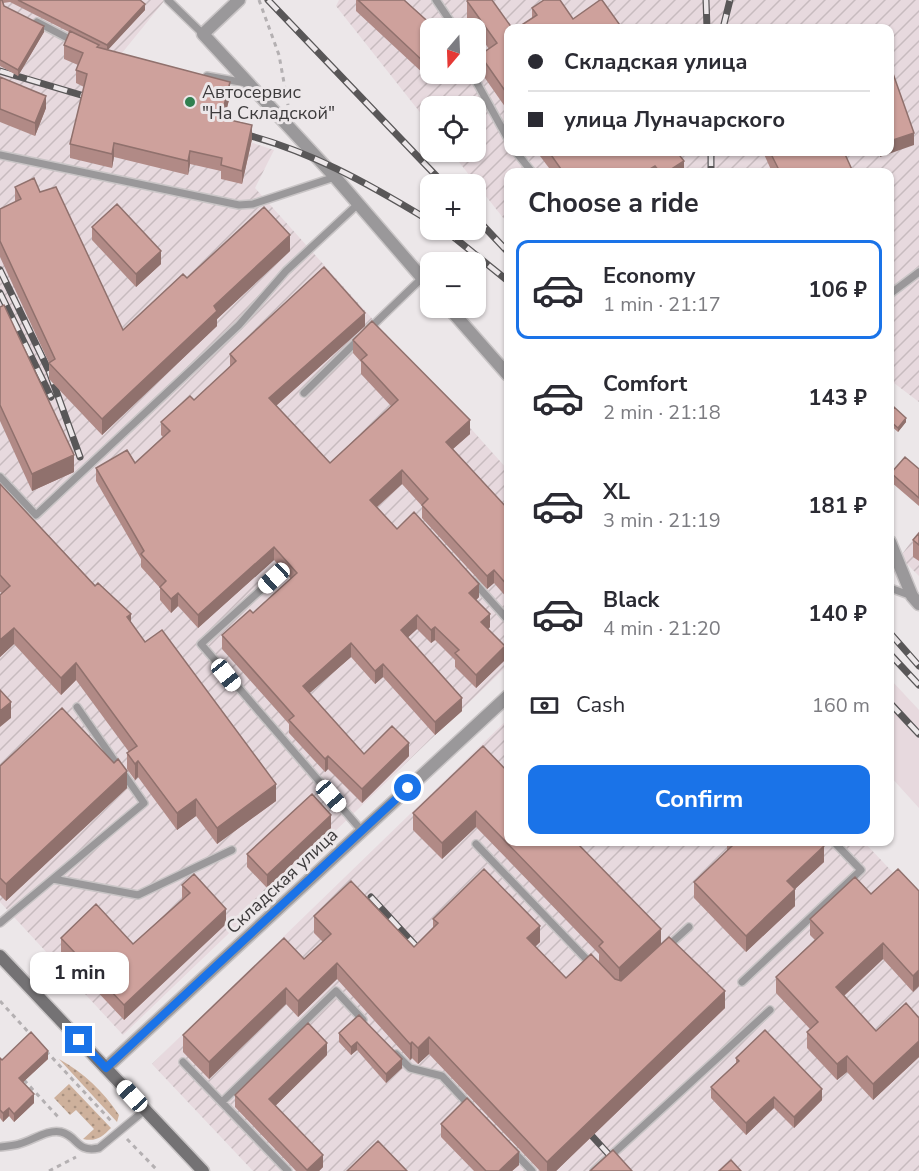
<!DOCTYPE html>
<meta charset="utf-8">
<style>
:root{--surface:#fff;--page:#f7f7f7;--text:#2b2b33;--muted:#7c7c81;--line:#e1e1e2;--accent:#1a73e8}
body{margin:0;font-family:"Nunito Sans",sans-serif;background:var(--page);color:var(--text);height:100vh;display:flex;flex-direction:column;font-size:22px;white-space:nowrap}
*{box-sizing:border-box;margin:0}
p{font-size:20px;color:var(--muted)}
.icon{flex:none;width:33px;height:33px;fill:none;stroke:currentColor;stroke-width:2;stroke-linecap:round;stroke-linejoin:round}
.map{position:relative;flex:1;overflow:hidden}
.side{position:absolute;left:504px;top:168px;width:390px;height:678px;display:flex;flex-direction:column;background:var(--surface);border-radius:12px;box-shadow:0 2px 4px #0004}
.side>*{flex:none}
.guide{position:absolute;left:504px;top:24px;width:390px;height:132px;border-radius:12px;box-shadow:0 2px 4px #0004;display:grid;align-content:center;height:132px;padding:0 24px;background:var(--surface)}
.needle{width:39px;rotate:199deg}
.buttons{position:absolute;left:420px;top:18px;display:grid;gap:12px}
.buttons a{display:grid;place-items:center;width:66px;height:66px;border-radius:12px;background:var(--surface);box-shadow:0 2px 4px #0004;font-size:30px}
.end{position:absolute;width:27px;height:27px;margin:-14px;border:8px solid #1a73e8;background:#fff;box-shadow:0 0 0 3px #fff}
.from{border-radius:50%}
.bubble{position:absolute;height:42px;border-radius:12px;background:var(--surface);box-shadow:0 2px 4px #0004;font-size:20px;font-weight:700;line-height:42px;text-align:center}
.car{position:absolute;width:18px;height:36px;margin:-18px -9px;border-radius:8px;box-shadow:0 0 4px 2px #0007;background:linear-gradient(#fff 24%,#345 0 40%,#fff 0 76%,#345 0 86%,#fff 0)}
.guide b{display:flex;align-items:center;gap:21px;height:57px;font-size:22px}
.guide b+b{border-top:2px solid var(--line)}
.guide i{width:15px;height:15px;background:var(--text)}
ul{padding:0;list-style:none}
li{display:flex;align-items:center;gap:18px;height:99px;margin:0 12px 9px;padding:0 12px;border:3px solid transparent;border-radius:12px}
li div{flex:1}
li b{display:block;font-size:22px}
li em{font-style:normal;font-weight:700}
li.active{border-color:var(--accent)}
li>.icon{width:54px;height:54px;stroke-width:1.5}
h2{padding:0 24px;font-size:27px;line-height:72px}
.pay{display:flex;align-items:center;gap:15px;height:66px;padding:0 24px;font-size:22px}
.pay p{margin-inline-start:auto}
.primary-button{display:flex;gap:12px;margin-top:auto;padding:12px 24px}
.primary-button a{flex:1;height:69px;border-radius:12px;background:var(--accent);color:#fff;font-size:24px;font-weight:700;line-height:69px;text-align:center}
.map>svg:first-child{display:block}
.built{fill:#e7d9de}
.industrial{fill:url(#industrial-furrows);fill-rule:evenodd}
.grass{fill:url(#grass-dots)}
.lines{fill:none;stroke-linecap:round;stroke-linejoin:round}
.service-casing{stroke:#c9c5c6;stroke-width:10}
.minor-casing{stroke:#c9c5c6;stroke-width:15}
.secondary-casing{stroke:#c9c5c6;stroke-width:15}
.path{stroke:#b4b0b2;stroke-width:3;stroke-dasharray:4.5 4.5;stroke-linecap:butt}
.service{stroke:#9a989a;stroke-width:7}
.minor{stroke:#9a989a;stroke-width:12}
.secondary{stroke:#747274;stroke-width:12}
.rail-casing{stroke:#595758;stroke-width:7}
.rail{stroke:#ece7e9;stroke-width:4.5;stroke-dasharray:14;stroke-linecap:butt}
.wall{fill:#b18a86}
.shaded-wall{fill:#90716d}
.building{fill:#cea19c;stroke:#90716d;stroke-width:1.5}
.route{stroke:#1a73e8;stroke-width:8}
.poi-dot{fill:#307f4f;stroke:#ece7e9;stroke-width:2}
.labels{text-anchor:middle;stroke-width:6;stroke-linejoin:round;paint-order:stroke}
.poi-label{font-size:18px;fill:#3d3b3c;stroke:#ece7e9;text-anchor:start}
.street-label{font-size:18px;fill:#3d3b3c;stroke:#ece7e9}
</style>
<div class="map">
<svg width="919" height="1171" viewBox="0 0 919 1171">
<defs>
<pattern id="industrial-furrows" width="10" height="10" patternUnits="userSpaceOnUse" patternTransform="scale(1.5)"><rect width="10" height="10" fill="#e7d9de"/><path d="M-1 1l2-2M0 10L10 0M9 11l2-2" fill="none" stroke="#c7bbbf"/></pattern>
<pattern id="grass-dots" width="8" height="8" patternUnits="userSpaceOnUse" patternTransform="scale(1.5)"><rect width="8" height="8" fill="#ceb19c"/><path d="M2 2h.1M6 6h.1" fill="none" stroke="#a89180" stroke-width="1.8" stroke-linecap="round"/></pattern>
</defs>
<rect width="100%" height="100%" fill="#ece7e9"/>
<path class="built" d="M890 679 919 710V808L890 776Z"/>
<path class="industrial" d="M0 0H165L92 90 274 150 255 188 508 470V665L123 1035 0 902Z
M339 0H919V402L890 380V172H508V224L451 152H476V106H430V125L336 6ZM430 28H476V74H430ZM508 28H890V152H508Z
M919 531V576L900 557Z
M508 719V842H864L919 900V1171H253L152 1064Z"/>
<path class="grass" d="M59 1059C84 1073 103 1091 119 1115L117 1122Z
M69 1084 111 1128C102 1137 96 1142 83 1139L94 1129 76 1110 70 1115 54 1098Z"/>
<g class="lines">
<g class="service-casing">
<path id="service" d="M168 0 203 34
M436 0 455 28
M37 22 75 42
M472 74 508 139
M207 76 246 83
M516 152 532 172
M0 155 239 205 253 204 335 177
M890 294 919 272
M368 330 422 278
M304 393 358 340
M0 477 36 515 239 325 286 271 358 204
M274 578 201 644 362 831
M474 582 508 620
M890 588 912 596
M476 844 592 965
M53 879 138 895 232 850
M0 923 144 803 77 707
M667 947 689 927
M742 982 861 870 834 842
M396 1054 410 1068 442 1076 470 1106
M183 1062 288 1171
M222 1102 336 991 363 1020
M0 1147C6 1146 13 1146 19 1144 32 1141 47 1129 61 1132 78 1136 76 1153 99 1148L145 1110
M513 1151 532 1171
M594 1171 770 1010"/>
</g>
<g class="minor-casing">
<path id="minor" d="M239 0 203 34 335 177 430 287
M449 308 508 375
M890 542 912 596 919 604
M106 1068 508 696"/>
</g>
<g class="secondary-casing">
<path id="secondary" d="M0 956 203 1171"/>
</g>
<path class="path" d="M259 0 279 55 288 105
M0 1001 31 1035
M46 1051 113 1123
M24 1080 60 1119
M127 1139 158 1171
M49 1171 76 1157"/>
<use href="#service" class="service"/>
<use href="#minor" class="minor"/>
<use href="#secondary" class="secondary"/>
<g class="rail-casing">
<path id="rail" d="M268 0 444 184
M706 0 707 28
M723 28 730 0
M0 71 98 100
M235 132C306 148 369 184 430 221
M711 152V172
M476 218 508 252
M445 230 508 281
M0 270 49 371 80 457
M0 293 51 397
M890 633 919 666
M890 654 919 685
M890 703 919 734
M371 897 427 958
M582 1125 624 1171"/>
</g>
<use href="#rail" class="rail"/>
</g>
<path class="wall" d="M0 0H140L145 10 107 50 230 96 224 119 252 139 242 184 221 179V171L190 164 188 175 114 157 112 168 70 158V144L84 87 76 83V70L78 65 64 59V45L69 32 10 2 3 3 4 6 44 32 18 76 0 66Z
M356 0H404L435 28 426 76 356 11Z
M467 1 508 28V111L480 71V55L489 49 467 18Z
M532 8 573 19 532 18Z
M0 77 46 108 35 136 0 122Z
M537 152H677L684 172H552Z
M763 152H844L853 172H772Z
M15 187 40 192 123 330 187 278 290 251 217 319V326L102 435 49 379V363L0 257V209L15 202Z
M92 227 161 264 136 287 92 240Z
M0 307 74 472 32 491 0 421Z
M365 326 276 406 330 463 391 406 361 374V362L353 353V340L470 434 453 449 508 509V599L494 583 487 589 422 518V506L402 484 377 507 397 529 479 597 476 600 490 627 488 629 505 660 476 688 455 667V660L435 640 431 643 417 629 408 637 462 711 435 735 383 677 375 684 351 657 309 693 364 754 409 756 362 803 328 769 325 772 289 733V724L222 649V635L253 613 291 579 274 560 198 628 178 606 171 613 160 600V588L141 567V559L96 481V468L135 463 163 437 161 435V422L194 400 230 367V354Z
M890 412 906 422 898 432 890 425Z
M919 469V506L891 482V473Z
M0 484 131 623 145 642 276 801 217 844 196 816 177 830 138 777 135 780 127 769V753L129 752 76 680 61 695 14 644 0 657V595L2 593 0 592Z
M919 533V561L913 557V540Z
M483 746 661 944 725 1008 556 1171H540L429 1054 418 1064 412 1058 410 1060 337 979 298 1017 286 1004 209 1079 183 1052V1035L304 959 323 942 314 933V916L414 947 433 928V919L540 942 535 946 566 978 599 962V954L476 827 442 859 413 830V813Z
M0 766 127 788 6 901 0 895Z
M331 828 267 888 247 867V854Z
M727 842 824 862 795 889V906L746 952 694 898V882L727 851Z
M182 885 226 924 124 1020 61 953V938L133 944 182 899Z
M919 891V986L913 992 883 959 844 996 876 1031 919 1018V1057L873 1100 847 1072 837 1080 807 1048V1032L810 1029 776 993V977L815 940 810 935V919L871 894Z
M359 1015 402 1068 386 1083 357 1050 351 1055 339 1042V1033Z
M327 1055 275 1106 323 1167 319 1171H296L235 1107V1095Z
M0 1058 2 1060 48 1059 23 1082 34 1103 14 1122 9 1116 3 1122 0 1118Z
M736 1058 822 1100 794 1128 774 1108 746 1135 711 1098V1087L736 1063Z
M441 1124 519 1165 512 1171H474L441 1137Z"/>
<path class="shaded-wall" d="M145 4V10L107 51V45Z
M44 26V32L18 76V70Z
M430 59V72L426 76V64Z
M230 82V96L221 132V118Z
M46 96V108L35 136V123Z
M252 125V139L242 184V171Z
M914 133V145L880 157V152H890V141Z
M114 143V157L112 168V154Z
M190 151V164L188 175V161Z
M684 161V172H667Z
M655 166V172H645Z
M290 235V251L217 319V326L102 435V419L214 306Z
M161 251V264L136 287V274Z
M365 313V326L269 412V398Z
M906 418V422L898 432V428Z
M470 420V434L446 455V442Z
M74 455V472L32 491V474Z
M402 470V484L370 513V500Z
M274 547V560L198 628V615Z
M494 570V583L487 589V576Z
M479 584V597L469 607V593Z
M178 593V606L171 613V599Z
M131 614V630L127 617Z
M490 614V627L481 636V622Z
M417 615V629L401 644V630Z
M435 627V640L431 643V630Z
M14 628V644L0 657V640Z
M351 643V657L303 699V686Z
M505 646V660L476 688V675Z
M76 663V680L61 695V678Z
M383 664V677L375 684V671Z
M462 698V711L435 735V722Z
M11 702V718L0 727V711Z
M409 743V756L362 803V789Z
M328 756V769L325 772V759Z
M138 761V777L135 780V764Z
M127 771V788L6 901V884Z
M276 784V801L217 844V828Z
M196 799V816L177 830V813Z
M476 811V827L442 859V843Z
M331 815V828L267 888V875Z
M824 846V862L795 889V906L746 952V936L787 881Z
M226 909V924L124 1020V1005Z
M540 926V942L527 955V938Z
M661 929V946L619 984V968Z
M883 943V959L836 1003V987Z
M337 963V979L298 1017V1001Z
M919 970V986L913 992V976Z
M286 988V1004L209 1079V1062Z
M725 991V1008L556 1171H547V1162Z
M429 1037V1054L418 1064V1048Z
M919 1041V1057L873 1100V1084Z
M357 1042V1050L351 1055V1047Z
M412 1042V1058L410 1060V1044Z
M327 1043V1055L269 1112V1099Z
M48 1051V1059L19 1086V1078Z
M847 1056V1072L837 1080V1064Z
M402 1059V1068L386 1083V1074Z
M822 1089V1100L794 1128V1117Z
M34 1094V1103L14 1122V1114Z
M774 1097V1108L746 1135V1123Z
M9 1108V1116L3 1122V1113Z
M519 1152V1165L512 1171H499Z
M323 1155V1167L319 1171H307V1170Z"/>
<path class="building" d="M0 0H2L4 6 44 26 18 70 0 60Z
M18 0H140L145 4 107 45Z
M358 0H404L435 28H430V59L426 64Z
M468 0H492L512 28H508V95L480 55 497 43 467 1Z
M544 0H560L573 19 600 0H602L622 28H517L537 15 532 8Z
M70 31 99 45 97 47 230 82 221 118 252 125 242 171 221 165 222 158 190 151 188 161 114 143 112 154 70 144 87 74 76 70 83 53 64 45Z
M890 65 914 133 890 141Z
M0 77 46 96 35 123 0 109Z
M549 152H677L684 161 667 172H660L655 166 645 172H563Z
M770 152H844L853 172H780Z
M34 178 40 192 56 187 123 330 183 274 187 278 264 207 290 235 214 306 217 311 102 419 49 363 55 359 0 241V209L21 199 15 187Z
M117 204 161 251 136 274 92 227Z
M324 267 365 313 269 398 330 463 398 400 361 360 367 355 353 340 372 321 470 420 446 442 508 509V586L494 570 487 576 422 505 428 499 402 470 370 500 397 529 414 512 479 584 469 593 490 614 481 622 505 646 476 675 455 653 459 650 435 627 431 630 417 615 401 630 462 698 435 722 383 664 375 671 351 643 303 686 364 754 392 726 409 743 362 789 328 756 325 759 289 720 294 716 222 635 250 610 253 613 297 573 274 547 198 615 178 593 171 599 160 587 166 581 141 554 144 551 96 468 127 450 135 463 170 431 161 422 190 396 194 400 236 361 230 354Z
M4 305 74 455 32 474 0 405V307Z
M894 407 906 418 898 428 890 421V412Z
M905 457 919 469V498L891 473Z
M0 484 95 586 98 583 131 614 127 617 145 642 162 630 276 784 217 828 196 799 177 813 138 761 135 764 127 753 137 746 76 663 61 678 14 628 0 640V595L10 586 0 575Z
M919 533V545L913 540Z
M0 690 11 702 0 711Z
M62 708 114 763 118 759 127 771 6 884 0 878V766Z
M483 746 508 772V842H576L661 929 619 968 599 946 603 942 476 811 442 843 413 813Z
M312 794 331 815 267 875 247 854Z
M728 842H820L824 846 787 881 795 889 746 936 694 882 732 846Z
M484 869 540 926 527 938 566 978 591 954 615 979 621 981 669 937 725 991 547 1162 429 1037 418 1048 412 1042 410 1044 337 963 298 1001 286 988 209 1062 183 1035 284 938 304 959 331 934 314 916 351 881 414 947 438 923 433 919Z
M898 869 919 891V970L913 976 883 943 836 987 876 1031 906 1003 919 1018V1041L873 1084 847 1056 837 1064 807 1032 818 1022 776 977 823 933 810 919 855 877 871 894Z
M194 874 226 909 124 1005 61 938 96 904 133 944 190 893 182 885Z
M359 1015 402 1059 386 1074 357 1042 351 1047 339 1033Z
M308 1023 327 1043 269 1099 323 1155 307 1170 235 1095Z
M765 1030 822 1089 794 1117 774 1097 746 1123 711 1087 739 1061 736 1058Z
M31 1032 48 1051 19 1078 34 1094 14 1114 9 1108 3 1113 0 1110V1058L2 1060Z
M467 1098 519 1152 499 1171H486L441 1124Z
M378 1141 407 1171H347Z
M613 1150 632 1171H590Z
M731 1160 741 1171H719Z"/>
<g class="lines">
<path class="route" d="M79 1040 106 1068 408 788"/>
</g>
<circle class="poi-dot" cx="190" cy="102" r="6"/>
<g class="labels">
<g class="poi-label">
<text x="202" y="98">Автосервис<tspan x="202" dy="21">"На Складской"</tspan></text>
</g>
<g class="street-label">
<text transform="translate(282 881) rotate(-43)" y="6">Складская улица</text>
</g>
</g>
</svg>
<div class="buttons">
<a><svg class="needle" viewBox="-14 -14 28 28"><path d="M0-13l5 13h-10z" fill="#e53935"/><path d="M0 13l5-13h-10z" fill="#7c7c81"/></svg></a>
<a><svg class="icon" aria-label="locate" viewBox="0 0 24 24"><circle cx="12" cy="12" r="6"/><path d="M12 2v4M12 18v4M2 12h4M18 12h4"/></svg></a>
<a>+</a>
<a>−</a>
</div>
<i class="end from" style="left:408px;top:788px"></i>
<i class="end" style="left:79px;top:1040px"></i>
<div class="bubble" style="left:30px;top:952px;width:99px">1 min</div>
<i class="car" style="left:274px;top:578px;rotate:227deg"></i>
<i class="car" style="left:226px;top:675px;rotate:141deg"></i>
<i class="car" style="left:331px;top:796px;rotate:139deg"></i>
<i class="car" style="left:132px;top:1096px;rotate:317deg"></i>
<div class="guide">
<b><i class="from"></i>Складская улица</b>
<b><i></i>улица Луначарского</b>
</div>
<section class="side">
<h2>Choose a ride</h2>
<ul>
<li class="active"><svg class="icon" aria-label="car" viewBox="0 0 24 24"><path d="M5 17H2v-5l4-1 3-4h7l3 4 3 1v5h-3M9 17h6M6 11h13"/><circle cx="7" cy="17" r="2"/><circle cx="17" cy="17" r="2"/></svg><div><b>Economy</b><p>1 min · 21:17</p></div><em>106 ₽</em></li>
<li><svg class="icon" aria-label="car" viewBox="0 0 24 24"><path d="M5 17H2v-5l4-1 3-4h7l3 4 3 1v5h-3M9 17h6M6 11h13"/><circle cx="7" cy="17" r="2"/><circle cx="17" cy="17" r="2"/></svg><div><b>Comfort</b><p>2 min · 21:18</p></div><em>143 ₽</em></li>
<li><svg class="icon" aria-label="car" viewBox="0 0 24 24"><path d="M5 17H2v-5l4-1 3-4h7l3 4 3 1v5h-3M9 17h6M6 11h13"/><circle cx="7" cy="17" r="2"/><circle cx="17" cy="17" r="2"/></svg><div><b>XL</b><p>3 min · 21:19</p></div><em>181 ₽</em></li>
<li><svg class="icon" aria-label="car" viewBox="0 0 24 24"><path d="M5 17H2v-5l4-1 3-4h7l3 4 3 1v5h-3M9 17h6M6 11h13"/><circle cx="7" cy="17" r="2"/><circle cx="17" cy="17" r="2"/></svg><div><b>Black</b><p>4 min · 21:20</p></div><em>140 ₽</em></li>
</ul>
<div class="pay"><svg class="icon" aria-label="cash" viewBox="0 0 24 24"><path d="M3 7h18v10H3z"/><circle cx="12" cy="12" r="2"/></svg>Cash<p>160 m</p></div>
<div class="primary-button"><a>Confirm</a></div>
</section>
</div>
